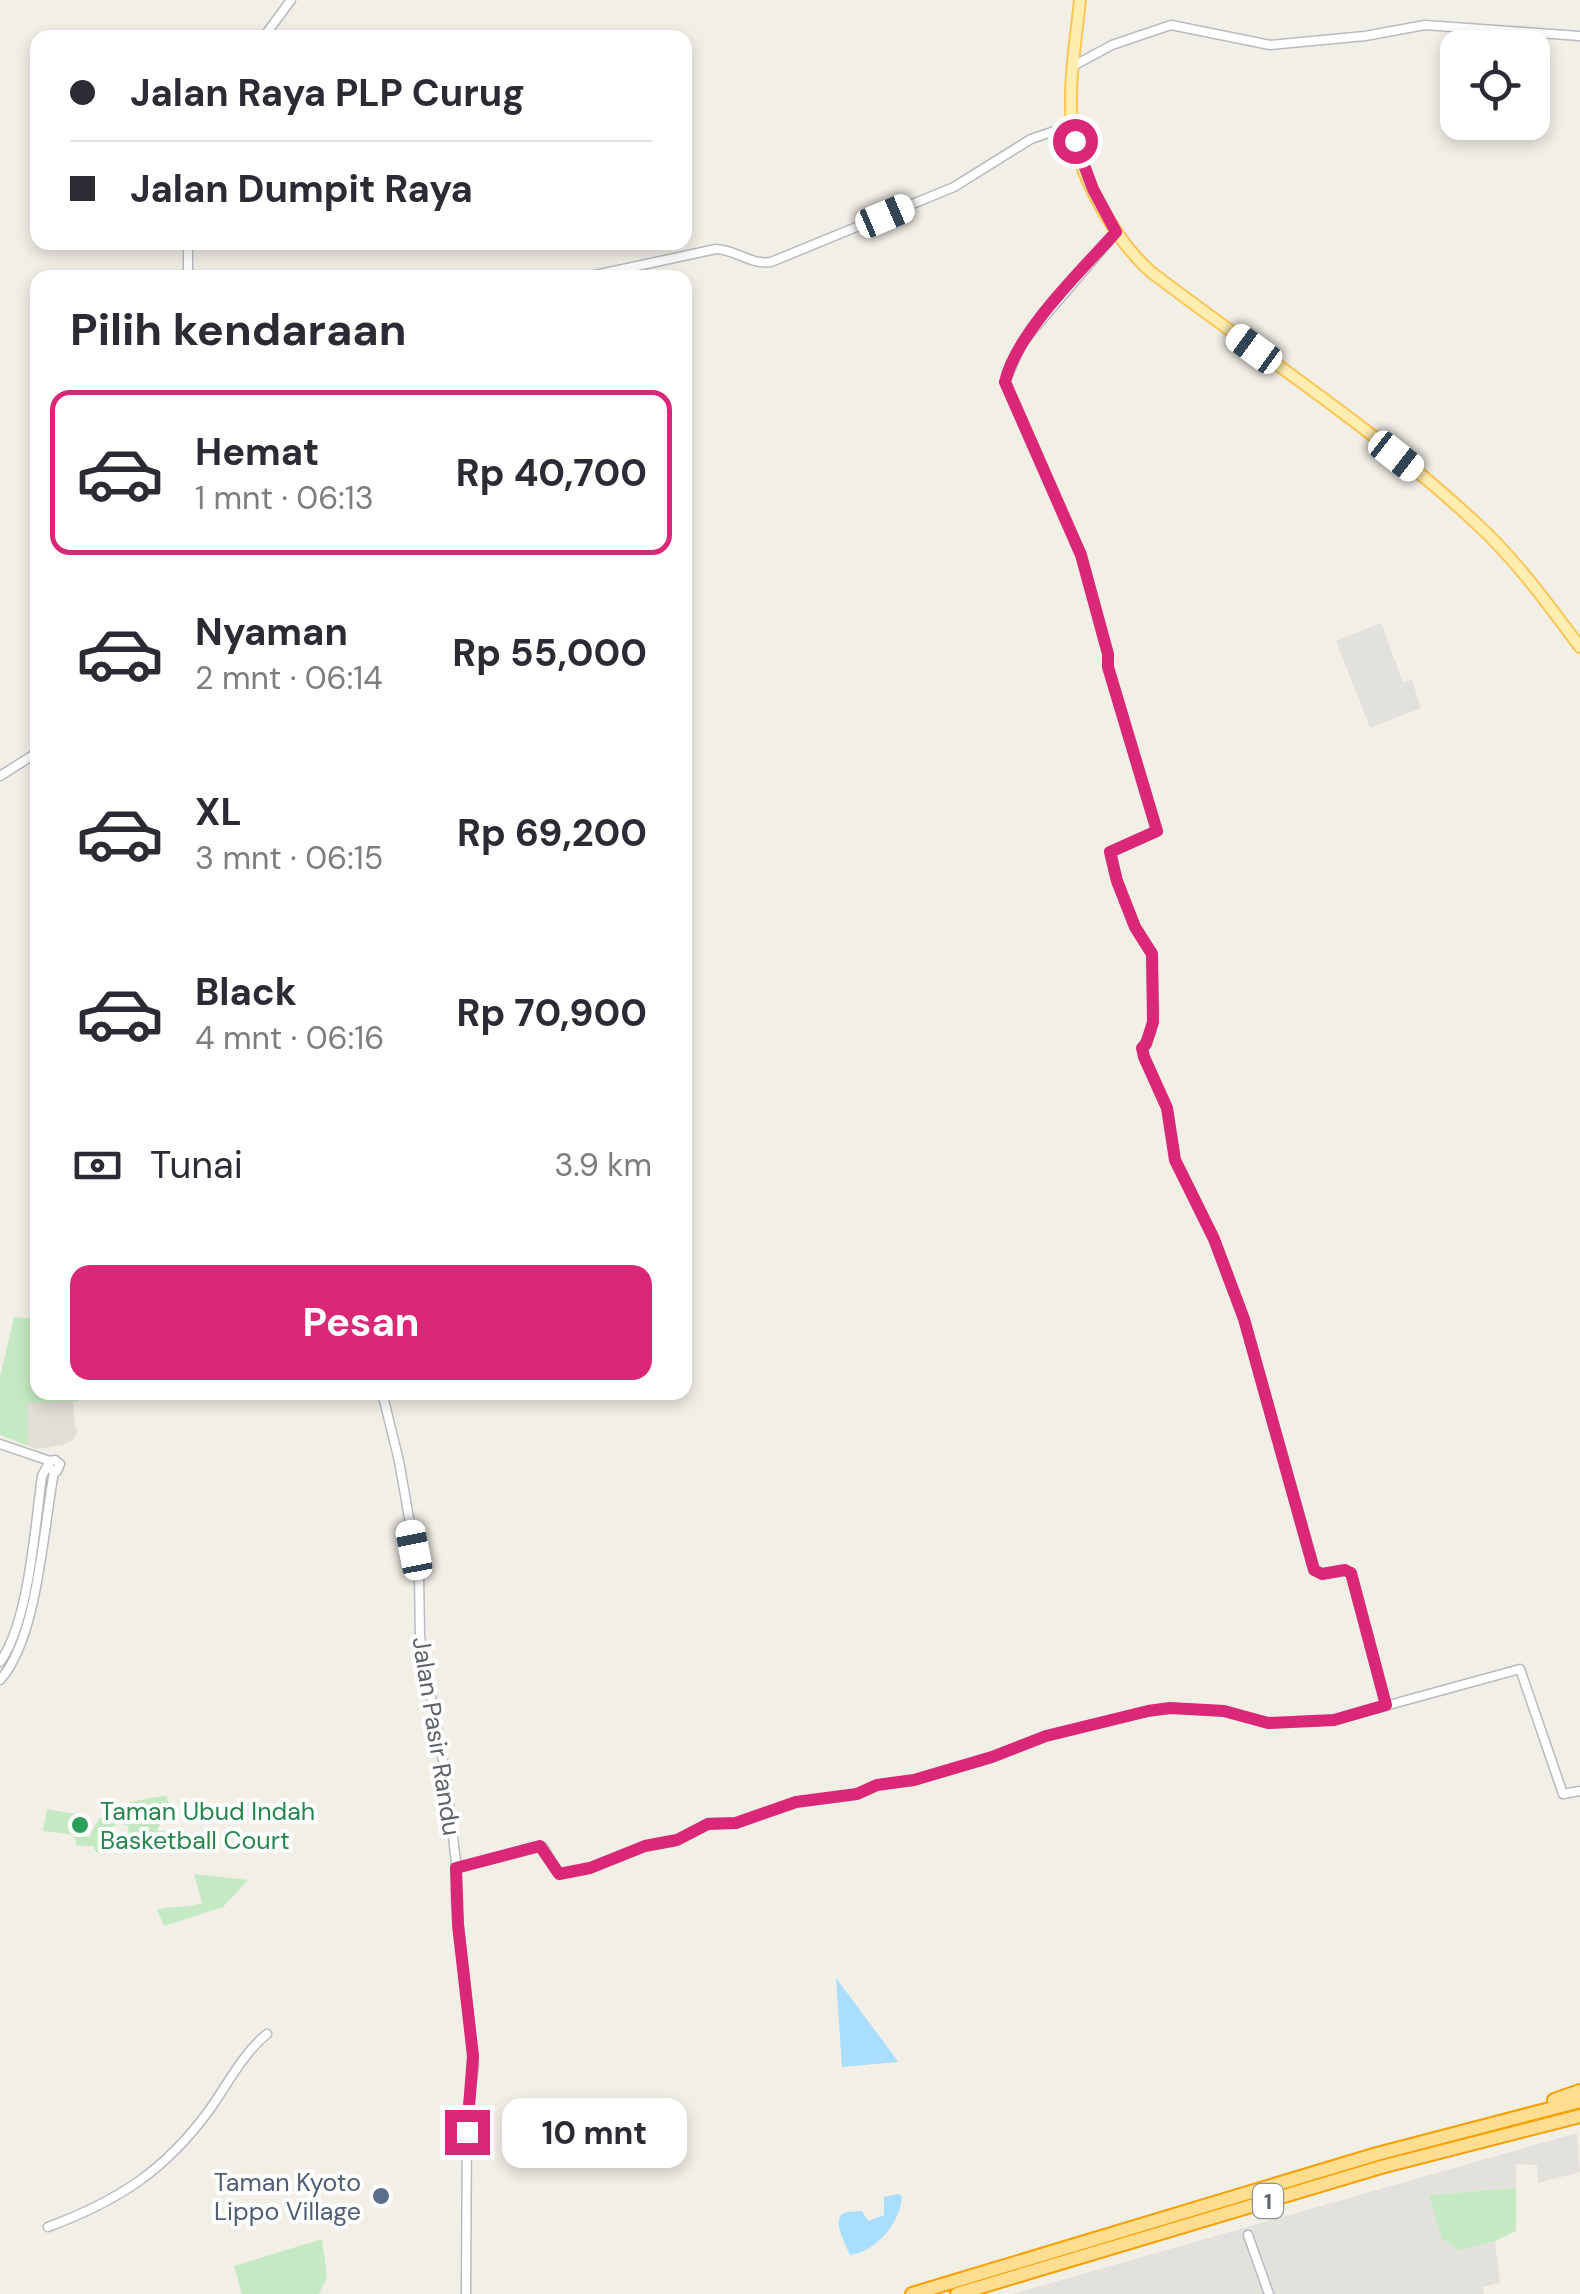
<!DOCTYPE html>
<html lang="id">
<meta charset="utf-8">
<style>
:root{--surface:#fff;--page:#f2f2f3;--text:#2b2b33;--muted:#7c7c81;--line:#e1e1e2;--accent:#db2777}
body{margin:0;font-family:"DM Sans",sans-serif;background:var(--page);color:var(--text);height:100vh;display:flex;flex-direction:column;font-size:38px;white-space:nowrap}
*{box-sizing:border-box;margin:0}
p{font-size:32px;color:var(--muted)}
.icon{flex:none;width:55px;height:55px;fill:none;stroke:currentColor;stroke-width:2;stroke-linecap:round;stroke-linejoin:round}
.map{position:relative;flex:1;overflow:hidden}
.side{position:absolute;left:30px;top:270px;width:662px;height:1130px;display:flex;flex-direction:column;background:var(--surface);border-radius:20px;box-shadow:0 5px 15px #0003}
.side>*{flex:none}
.top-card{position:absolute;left:30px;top:30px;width:662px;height:220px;border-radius:20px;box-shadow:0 5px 15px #0003;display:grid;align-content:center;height:220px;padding:0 40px;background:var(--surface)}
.fabs{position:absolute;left:1440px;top:30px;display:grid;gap:20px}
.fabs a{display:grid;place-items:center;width:110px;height:110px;border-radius:20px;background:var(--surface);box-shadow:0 5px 15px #0003;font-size:50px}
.end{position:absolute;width:45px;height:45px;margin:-22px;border:12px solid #db2777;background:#fff;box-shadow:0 0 0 5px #fff}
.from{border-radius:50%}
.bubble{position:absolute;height:70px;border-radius:20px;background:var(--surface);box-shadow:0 5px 15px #0003;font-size:32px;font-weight:700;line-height:70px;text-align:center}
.car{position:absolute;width:30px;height:60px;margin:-30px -15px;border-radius:12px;box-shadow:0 0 8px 2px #0007;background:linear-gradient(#fff 24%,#345 0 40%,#fff 0 76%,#345 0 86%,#fff 0)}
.top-card b{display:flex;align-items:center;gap:35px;height:95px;font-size:38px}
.top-card b+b{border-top:2px solid var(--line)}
.top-card i{width:25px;height:25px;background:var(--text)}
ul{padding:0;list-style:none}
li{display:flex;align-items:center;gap:30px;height:165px;margin:0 20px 15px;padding:0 20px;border:5px solid transparent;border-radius:20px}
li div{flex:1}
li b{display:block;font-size:38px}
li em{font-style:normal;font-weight:700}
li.selected{border-color:var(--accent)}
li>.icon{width:90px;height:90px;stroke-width:1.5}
h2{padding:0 40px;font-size:45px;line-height:120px}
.pay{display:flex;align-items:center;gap:25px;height:110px;padding:0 40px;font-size:38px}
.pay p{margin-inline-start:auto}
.primary-button{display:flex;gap:20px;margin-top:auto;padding:20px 40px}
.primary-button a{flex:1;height:115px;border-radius:20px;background:var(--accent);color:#fff;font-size:40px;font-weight:700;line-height:115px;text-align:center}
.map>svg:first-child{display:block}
.industrial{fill:#e2e1dc}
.education{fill:#e2ded6}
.green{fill:#c5eac3}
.water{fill:#aadeff}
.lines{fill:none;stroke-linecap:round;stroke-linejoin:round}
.tertiary-casing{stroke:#b7babf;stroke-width:11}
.secondary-casing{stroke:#b8bcc1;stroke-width:11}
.primary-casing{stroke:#fbc557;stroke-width:14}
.motorway-casing{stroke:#f99f00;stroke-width:16}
.tertiary{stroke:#fff;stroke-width:8}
.secondary{stroke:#fff;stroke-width:8}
.primary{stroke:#ffeeaf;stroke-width:10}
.motorway{stroke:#ffde91;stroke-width:12}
.route{stroke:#db2777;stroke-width:12}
.leisure-dot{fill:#2e9e5b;stroke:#fff;stroke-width:4}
.service-dot{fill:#5c6f8a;stroke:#fff;stroke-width:4}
.labels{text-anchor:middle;stroke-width:8;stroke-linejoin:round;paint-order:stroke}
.shield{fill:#fff;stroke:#8e9296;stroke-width:2.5}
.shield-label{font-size:22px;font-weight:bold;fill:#5e6369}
.street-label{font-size:25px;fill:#5e6369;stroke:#fff}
.leisure-label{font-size:25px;fill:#27864d;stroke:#fff;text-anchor:start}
.service-label{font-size:25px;fill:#4e5e75;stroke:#fff;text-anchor:end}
</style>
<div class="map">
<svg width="1580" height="2294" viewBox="0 0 1580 2294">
<rect width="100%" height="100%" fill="#f2efe7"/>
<path class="industrial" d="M1381 623 1403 682 1412 680 1421 708 1370 728 1336 641Z
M1577 2133 1580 2172 1538 2183 1537 2165 1516 2164V2188L1429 2195 1460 2250 1495 2241 1500 2283 1482 2287 1484 2294H1012Z"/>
<path class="education" d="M73 1401 75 1428 78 1431 73 1440 63 1445 36 1449 28 1446 26 1403Z"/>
<path class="green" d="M14 1317 37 1319 38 1392 78 1393V1401L27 1403 28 1446 0 1435V1377Z
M162 1796H166L172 1809 154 1817 161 1822 157 1831H164L165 1840 154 1847 147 1839 144 1842 137 1837H129L128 1826 120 1822 104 1832 102 1842 115 1836 117 1843H128L129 1846 121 1851 113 1847 105 1853 96 1852 93 1846H77L74 1835 43 1831 47 1809 75 1814 74 1821 88 1825 82 1836 89 1837C101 1817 97 1814 125 1811L129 1802Z
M194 1874 248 1880 223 1907 164 1926 157 1910C170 1905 185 1909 202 1903Z
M1516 2188V2231L1495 2241 1460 2250 1442 2239 1429 2195Z
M322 2239 327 2277 319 2294H242L234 2266Z"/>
<path class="water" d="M836 1978 894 2056 898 2062 842 2067Z
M898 2194 902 2196C901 2221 877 2252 850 2255 846 2245 831 2219 844 2213 849 2211 856 2212 862 2211L868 2221 884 2215V2197Z"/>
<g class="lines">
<g class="tertiary-casing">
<path id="tertiary" d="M1116 233 1022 343 1005 382 1081 555 1108 655V667L1157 831 1111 852 1117 881 1135 927 1152 953 1154 1013 1151 1032 1142 1048 1144 1057 1167 1108 1175 1160 1214 1239 1244 1319 1315 1570 1322 1574 1345 1570 1351 1573 1386 1705
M581 278 716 249C737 250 750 265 771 262L954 187 1031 139 1072 125
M0 776 38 752
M0 1444 50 1461
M0 1662C29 1622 35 1526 42 1476L50 1461 55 1460 60 1464 57 1471 48 1468
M0 1680C38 1638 43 1529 54 1472
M456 1868 539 1846 543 1847 559 1874 591 1868 645 1846 677 1840 708 1823H736L796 1802 857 1794 877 1785 914 1780 992 1757 1046 1736 1148 1711 1170 1708 1224 1711 1268 1723 1334 1720 1520 1669 1563 1794 1580 1791
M48 2227C118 2201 166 2170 210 2109 227 2085 244 2052 267 2034
M1248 2235 1269 2294"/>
</g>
<g class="secondary-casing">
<path id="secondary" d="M263 38 291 0
M1075 65 1112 45 1171 25 1270 45 1365 36 1425 25 1580 36
M188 242V278
M382 1392 399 1461 419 1575 420 1637 445 1771 456 1862V1901L474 2065 467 2117 466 2294"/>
</g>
<g class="primary-casing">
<path id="primary" d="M1080 0C1076 40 1068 84 1072 124 1076 173 1115 240 1151 272 1260 355 1377 430 1477 524 1516 560 1548 604 1580 647"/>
</g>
<g class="motorway-casing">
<path id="motorway" d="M1554 2100 1580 2091
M912 2294 1377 2154 1580 2101
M957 2294 1381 2167 1580 2116"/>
</g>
<use href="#tertiary" class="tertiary"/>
<use href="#secondary" class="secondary"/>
<use href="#primary" class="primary"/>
<use href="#motorway" class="motorway"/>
</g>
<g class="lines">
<path class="route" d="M467 2132 473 2056 458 1925 456 1868 540 1846 559 1874 590 1868 645 1846 677 1840 708 1824 736 1823 796 1802 857 1794 877 1785 914 1780 992 1757 1046 1736 1148 1711 1170 1708 1224 1711 1268 1723 1334 1720 1386 1705 1351 1573 1345 1570 1322 1574 1314 1570 1244 1319 1214 1239 1175 1160 1167 1108 1144 1057 1142 1048 1146 1044 1153 1022 1152 954 1135 927 1117 881 1110 852 1157 831 1108 667V654L1081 555 1005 382C1016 333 1082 270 1116 232L1093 189 1075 141"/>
</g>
<circle class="leisure-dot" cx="80" cy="1825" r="10"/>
<circle class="service-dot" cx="381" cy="2196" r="10"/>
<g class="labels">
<rect class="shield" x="1253" y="2184" width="30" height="34" rx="8"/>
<g class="shield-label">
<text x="1268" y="2209">1</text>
</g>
<g class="street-label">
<text transform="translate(437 1736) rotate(81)" y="9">Jalan Pasir Randu</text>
</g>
<g class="leisure-label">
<text x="100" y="1820">Taman Ubud Indah<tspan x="100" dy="29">Basketball Court</tspan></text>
</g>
<g class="service-label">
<text x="361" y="2191">Taman Kyoto<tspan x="361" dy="29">Lippo Village</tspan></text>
</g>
</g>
</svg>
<div class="fabs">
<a><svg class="icon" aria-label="locate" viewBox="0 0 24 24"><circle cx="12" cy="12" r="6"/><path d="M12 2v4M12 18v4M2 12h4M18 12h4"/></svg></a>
</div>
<i class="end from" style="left:1075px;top:141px"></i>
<i class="end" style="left:467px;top:2132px"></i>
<div class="bubble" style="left:502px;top:2098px;width:185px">10 mnt</div>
<i class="car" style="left:885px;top:216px;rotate:67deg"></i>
<i class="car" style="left:1254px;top:349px;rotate:306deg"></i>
<i class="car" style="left:1396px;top:456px;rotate:128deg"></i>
<i class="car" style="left:414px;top:1550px;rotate:349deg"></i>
<div class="top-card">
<b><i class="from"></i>Jalan Raya PLP Curug</b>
<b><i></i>Jalan Dumpit Raya</b>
</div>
<section class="side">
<h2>Pilih kendaraan</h2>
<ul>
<li class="selected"><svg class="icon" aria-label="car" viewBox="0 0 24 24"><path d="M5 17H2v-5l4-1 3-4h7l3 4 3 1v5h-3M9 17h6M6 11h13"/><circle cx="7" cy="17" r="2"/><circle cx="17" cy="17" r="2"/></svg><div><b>Hemat</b><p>1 mnt · 06:13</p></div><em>Rp 40,700</em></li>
<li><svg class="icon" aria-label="car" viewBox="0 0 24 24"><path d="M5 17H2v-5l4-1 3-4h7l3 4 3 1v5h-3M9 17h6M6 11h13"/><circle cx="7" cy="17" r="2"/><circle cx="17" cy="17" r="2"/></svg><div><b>Nyaman</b><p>2 mnt · 06:14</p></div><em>Rp 55,000</em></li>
<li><svg class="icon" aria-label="car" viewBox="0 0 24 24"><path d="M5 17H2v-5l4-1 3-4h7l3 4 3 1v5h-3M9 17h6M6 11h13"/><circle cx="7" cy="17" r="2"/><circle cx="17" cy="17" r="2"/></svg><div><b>XL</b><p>3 mnt · 06:15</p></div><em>Rp 69,200</em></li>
<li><svg class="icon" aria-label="car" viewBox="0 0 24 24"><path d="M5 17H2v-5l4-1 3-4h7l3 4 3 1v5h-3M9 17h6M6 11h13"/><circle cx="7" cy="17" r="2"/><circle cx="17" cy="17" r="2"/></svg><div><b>Black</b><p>4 mnt · 06:16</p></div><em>Rp 70,900</em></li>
</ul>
<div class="pay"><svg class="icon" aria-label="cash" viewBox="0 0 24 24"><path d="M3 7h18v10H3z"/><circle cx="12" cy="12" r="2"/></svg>Tunai<p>3.9 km</p></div>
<div class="primary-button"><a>Pesan</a></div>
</section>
</div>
